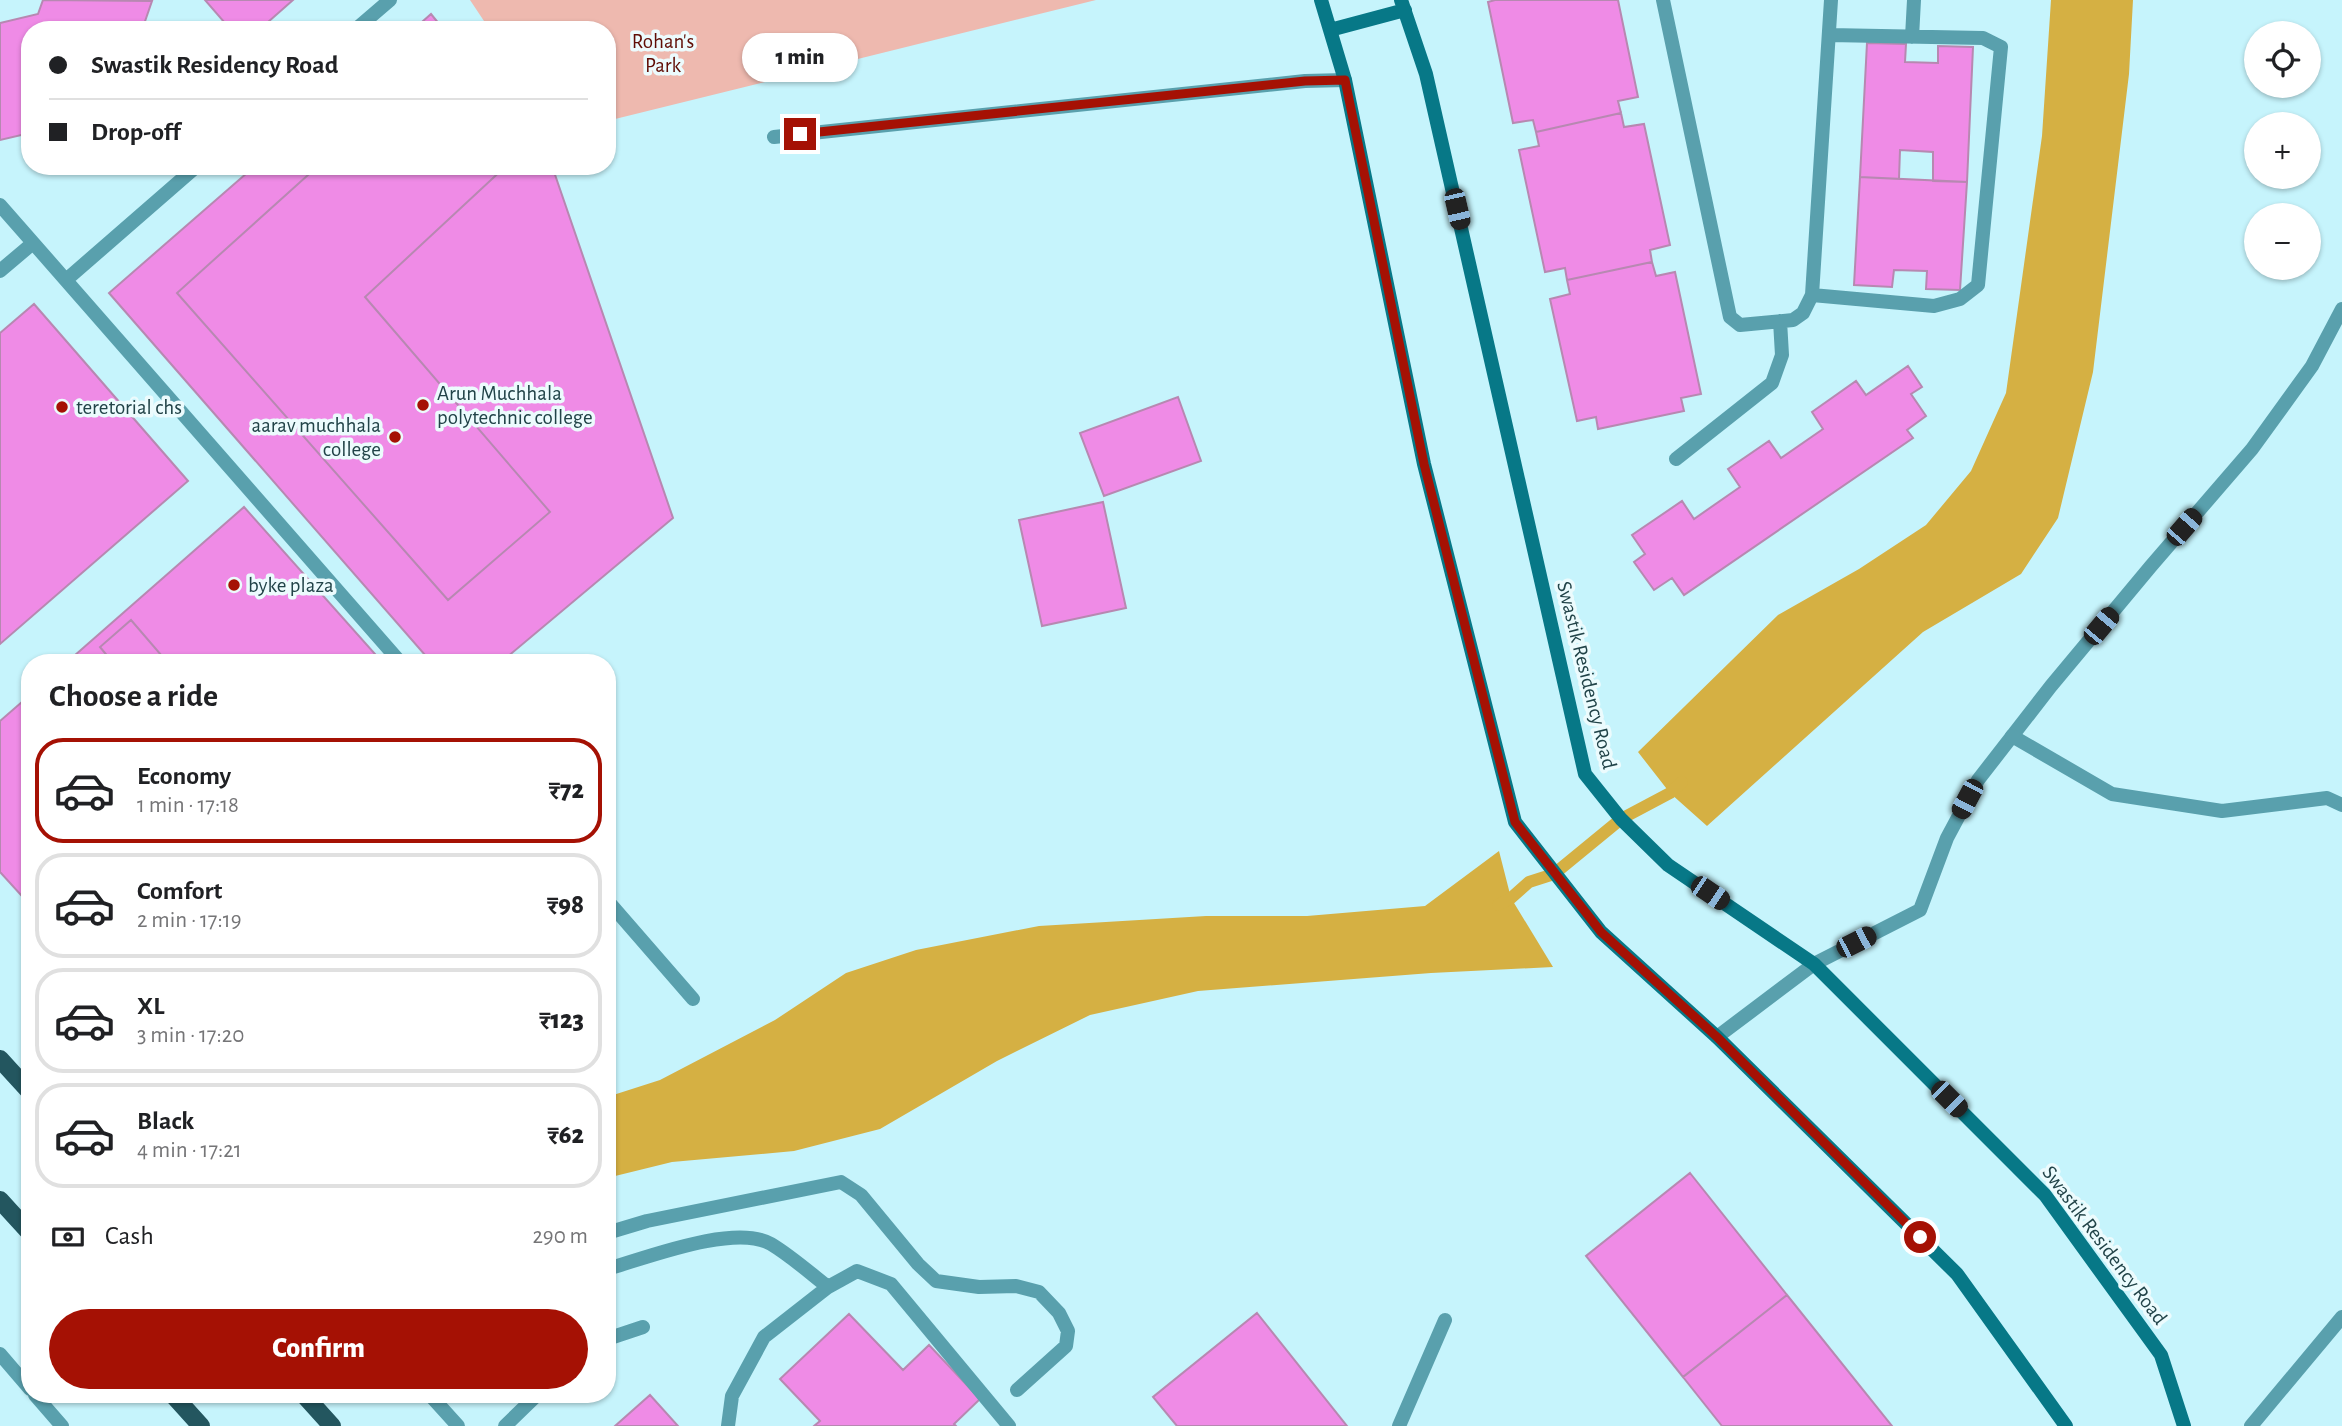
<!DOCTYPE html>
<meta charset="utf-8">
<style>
:root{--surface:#fff;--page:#f2f2f2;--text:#202124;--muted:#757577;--line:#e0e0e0;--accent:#a51104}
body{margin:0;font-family:"Alegreya Sans",sans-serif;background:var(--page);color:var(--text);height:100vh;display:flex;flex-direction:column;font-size:26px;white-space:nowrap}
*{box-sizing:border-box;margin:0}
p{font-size:23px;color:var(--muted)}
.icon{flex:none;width:38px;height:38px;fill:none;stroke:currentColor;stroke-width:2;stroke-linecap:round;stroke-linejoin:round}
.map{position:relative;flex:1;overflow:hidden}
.drawer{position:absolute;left:21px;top:654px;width:595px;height:749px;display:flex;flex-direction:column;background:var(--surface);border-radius:28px;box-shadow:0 2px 5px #0004}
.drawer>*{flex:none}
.top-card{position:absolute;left:21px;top:21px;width:595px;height:154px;border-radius:28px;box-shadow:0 2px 5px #0004;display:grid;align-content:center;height:154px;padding:0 28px;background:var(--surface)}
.buttons{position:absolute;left:2244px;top:21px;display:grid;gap:14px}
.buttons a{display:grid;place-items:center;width:77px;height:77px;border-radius:50%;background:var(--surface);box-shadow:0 2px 5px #0004;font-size:35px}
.end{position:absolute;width:32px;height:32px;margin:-16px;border:9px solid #a51104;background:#fff;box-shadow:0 0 0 4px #fff}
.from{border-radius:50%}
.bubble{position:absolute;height:49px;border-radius:24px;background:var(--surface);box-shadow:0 2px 5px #0004;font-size:23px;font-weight:800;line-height:49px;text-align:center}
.car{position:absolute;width:21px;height:42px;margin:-21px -10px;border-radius:9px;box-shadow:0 0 5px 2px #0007;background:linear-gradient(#222 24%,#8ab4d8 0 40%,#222 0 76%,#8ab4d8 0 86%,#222 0)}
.top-card b{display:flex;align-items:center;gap:24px;height:66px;font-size:26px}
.top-card b+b{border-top:2px solid var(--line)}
.top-card i{width:18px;height:18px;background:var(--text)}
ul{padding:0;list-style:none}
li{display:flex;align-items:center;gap:21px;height:105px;margin:0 14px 10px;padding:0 14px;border:4px solid var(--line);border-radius:28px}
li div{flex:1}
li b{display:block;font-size:26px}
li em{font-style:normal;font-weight:800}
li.on{border-color:var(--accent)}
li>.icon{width:63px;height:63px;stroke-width:1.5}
h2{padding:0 28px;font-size:32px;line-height:84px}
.pay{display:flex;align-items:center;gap:18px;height:77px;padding:0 28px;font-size:26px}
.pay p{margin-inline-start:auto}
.cta{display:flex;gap:14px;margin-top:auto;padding:14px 28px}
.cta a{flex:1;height:80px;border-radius:42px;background:var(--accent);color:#fff;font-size:28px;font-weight:800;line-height:80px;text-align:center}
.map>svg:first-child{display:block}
.green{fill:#eeb9af}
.water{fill:#d5b043}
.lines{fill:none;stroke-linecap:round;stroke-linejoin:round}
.stream{stroke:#d5b043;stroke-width:12}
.building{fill:#ef8be6;stroke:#b788b1;stroke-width:2}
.service{stroke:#59a0ad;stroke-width:14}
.minor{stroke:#59a0ad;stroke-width:14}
.tertiary{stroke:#59a0ad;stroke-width:14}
.secondary{stroke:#077887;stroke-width:14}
.primary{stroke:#23565f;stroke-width:18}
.route{stroke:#a51104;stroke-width:9}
.poi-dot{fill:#a51104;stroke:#ecfbfd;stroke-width:2.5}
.labels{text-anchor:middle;stroke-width:7;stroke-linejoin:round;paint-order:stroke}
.park-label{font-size:21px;fill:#600d05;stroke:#ecfbfd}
.poi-label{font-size:21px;fill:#214348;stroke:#ecfbfd;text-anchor:start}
.street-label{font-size:21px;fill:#214348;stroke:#ecfbfd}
</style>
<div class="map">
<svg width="2342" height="1426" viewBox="0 0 2342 1426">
<rect width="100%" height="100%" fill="#c6f4fc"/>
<path class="green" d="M470 0H1096L607 121V30H490Z"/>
<path class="water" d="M2051 0H2133L2129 74 2093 372 2058 518 2021 574 1923 632 1707 826 1670 793 1638 752 1778 615 1859 569 1926 525 1971 471 2006 393 2042 136Z
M1499 851 1511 898 1553 967 1431 973 1198 991 1090 1015 997 1061 880 1129 794 1151 672 1162 607 1178V1097L660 1080 775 1020 846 973 916 950 1039 926 1206 916H1307L1425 906Z"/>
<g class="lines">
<path class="stream" d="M1498 905 1511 898 1529 882 1554 874 1621 819 1670 793 1682 782"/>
</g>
<path class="building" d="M43 0 152 1 142 30H30V133L0 140V23L38 14Z
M205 0H293L259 30H231Z
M1495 0H1618L1638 97 1618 101 1621 113 1536 132 1533 120 1513 123 1488 2Z
M431 14 444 30H413Z
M1867 43 1906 44 1905 62 1938 63V46L1973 47 1967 182 1933 181V152L1900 150 1899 179 1860 177Z
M1621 113 1624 127 1644 124 1670 245 1650 250 1652 262 1567 280 1565 268 1545 272 1519 150 1539 146 1536 132Z
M255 166H552L673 518 500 663H432L109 293Z
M318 166H506L365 297 550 512 448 600 177 293Z
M1860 177 1967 182 1960 290 1926 289 1927 271 1894 270 1892 287 1854 285Z
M1652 262 1656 276 1675 272 1701 394 1681 398 1684 411 1598 429 1596 417 1577 421 1550 299 1570 294 1567 280Z
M34 304 188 481 0 644V333Z
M1908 366 1922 387 1911 394 1926 416 1907 430 1913 438 1684 595 1672 578 1654 590 1634 562 1645 554 1632 535 1682 501 1694 519 1740 487 1728 469 1769 441 1781 458 1823 429 1812 412 1856 381 1866 395Z
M1178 397 1201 461 1104 496 1080 433Z
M1103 502 1126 608 1042 626 1019 520Z
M244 507 383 663H66Z
M131 620 168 663H113L100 647Z
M30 695V905L0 872V721Z
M1690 1173 1787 1295 1683 1377 1586 1256Z
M1787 1295 1892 1426H1722L1683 1377Z
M1257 1313 1347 1426H1177L1153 1397Z
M849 1314 903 1370 929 1345 980 1399 954 1424 956 1426H814L820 1421 780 1379Z
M650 1395 678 1426H615Z"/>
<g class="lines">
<path class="service" d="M774 137 1305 81 1345 80
M1717 1037 1814 964 1920 910 1947 838 1978 780 2051 686 2151 566 2252 449 2312 366 2342 309
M1399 1426 1445 1320"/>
<path class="minor" d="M1663 0 1730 317 1740 325 1793 320 1803 313 1812 295 1831 0
M355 30 390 0
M1912 37 1914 0
M0 205 401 663
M0 271 33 243
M66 280 197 166
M1812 295 1934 306 1960 299 1978 285 2001 47 1983 38 1830 35
M1676 459 1772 383 1782 355 1780 321
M2012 736 2112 794 2222 811 2327 798 2342 805
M607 900 693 999
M607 1233 647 1221 841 1182 861 1195 918 1264 936 1281 979 1287 1016 1286 1039 1292 1059 1313 1068 1331 1066 1346 1017 1390
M607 1269C646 1258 735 1223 771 1244 791 1256 810 1273 828 1287
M607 1339 643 1327
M505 1426 537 1395
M728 1426 732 1396 764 1337 828 1287 857 1271 891 1284 1009 1426
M2251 1426 2342 1317"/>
<path class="tertiary" d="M0 1354 30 1389
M35 1395 62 1426
M430 1395 458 1426"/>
<path class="secondary" d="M1321 0 1345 80 1424 464 1515 822 1601 932 1717 1037 1957 1274 2066 1426
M1401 0 1426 74 1585 774 1621 819 1668 865 1814 964 2045 1195 2161 1355 2184 1426
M1330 30 1405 10"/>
<path class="primary" d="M0 1059 30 1092
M0 1200 30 1233
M173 1395 201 1426
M304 1395 332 1426"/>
</g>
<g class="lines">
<path class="route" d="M800 134 1305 81 1345 80 1424 464 1515 822 1601 932 1717 1037 1920 1237"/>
</g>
<g class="poi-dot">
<circle cx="423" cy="405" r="7"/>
<circle cx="62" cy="407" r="7"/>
<circle cx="395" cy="437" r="7"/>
<circle cx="234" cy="585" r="7"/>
</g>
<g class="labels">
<g class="park-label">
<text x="663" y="48">Rohan's<tspan x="663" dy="24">Park</tspan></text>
</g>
<g class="poi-label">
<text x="437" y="400">Arun Muchhala<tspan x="437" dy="24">polytechnic college</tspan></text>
<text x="76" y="414">teretorial chs</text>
<text x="381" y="432" text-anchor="end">aarav muchhala<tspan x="381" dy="24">college</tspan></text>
<text x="248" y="592">byke plaza</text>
</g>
<g class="street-label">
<text transform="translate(1587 675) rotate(76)" y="7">Swastik Residency Road</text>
<text transform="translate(2105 1245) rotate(53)" y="7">Swastik Residency Road</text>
</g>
</g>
</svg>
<div class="buttons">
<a><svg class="icon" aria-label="locate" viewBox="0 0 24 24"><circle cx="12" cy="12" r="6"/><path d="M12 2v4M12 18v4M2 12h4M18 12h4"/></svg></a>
<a>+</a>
<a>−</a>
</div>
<i class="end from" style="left:1920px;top:1237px"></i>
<i class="end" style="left:800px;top:134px"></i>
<div class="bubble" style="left:742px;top:33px;width:116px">1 min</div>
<i class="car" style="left:1457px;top:209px;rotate:167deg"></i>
<i class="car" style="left:2184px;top:527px;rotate:41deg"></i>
<i class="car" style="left:2101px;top:626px;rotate:40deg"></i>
<i class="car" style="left:1967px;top:799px;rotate:208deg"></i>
<i class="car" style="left:1710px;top:893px;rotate:124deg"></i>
<i class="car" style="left:1856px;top:942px;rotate:63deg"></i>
<i class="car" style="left:1949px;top:1099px;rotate:135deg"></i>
<div class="top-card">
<b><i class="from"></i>Swastik Residency Road</b>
<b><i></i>Drop-off</b>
</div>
<section class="drawer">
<h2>Choose a ride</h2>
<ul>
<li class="on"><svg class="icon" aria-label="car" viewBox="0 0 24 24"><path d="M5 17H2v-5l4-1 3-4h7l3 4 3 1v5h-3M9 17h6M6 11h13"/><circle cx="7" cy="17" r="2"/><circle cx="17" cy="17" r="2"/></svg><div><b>Economy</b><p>1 min · 17:18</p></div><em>₹72</em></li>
<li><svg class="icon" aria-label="car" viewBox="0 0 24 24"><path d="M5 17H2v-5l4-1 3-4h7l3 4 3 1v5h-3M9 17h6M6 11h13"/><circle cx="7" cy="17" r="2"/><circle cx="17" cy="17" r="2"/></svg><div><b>Comfort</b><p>2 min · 17:19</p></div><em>₹98</em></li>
<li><svg class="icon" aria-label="car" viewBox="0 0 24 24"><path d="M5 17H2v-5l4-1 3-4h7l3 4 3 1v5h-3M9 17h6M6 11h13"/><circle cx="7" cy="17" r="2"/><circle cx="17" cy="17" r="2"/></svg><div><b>XL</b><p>3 min · 17:20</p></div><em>₹123</em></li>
<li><svg class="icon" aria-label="car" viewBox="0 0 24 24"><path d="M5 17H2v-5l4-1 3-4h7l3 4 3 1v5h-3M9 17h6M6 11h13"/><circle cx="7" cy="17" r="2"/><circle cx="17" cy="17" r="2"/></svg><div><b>Black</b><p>4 min · 17:21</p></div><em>₹62</em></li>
</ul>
<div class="pay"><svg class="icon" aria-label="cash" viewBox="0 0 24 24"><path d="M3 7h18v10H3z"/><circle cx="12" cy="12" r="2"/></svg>Cash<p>290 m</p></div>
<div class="cta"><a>Confirm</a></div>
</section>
</div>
